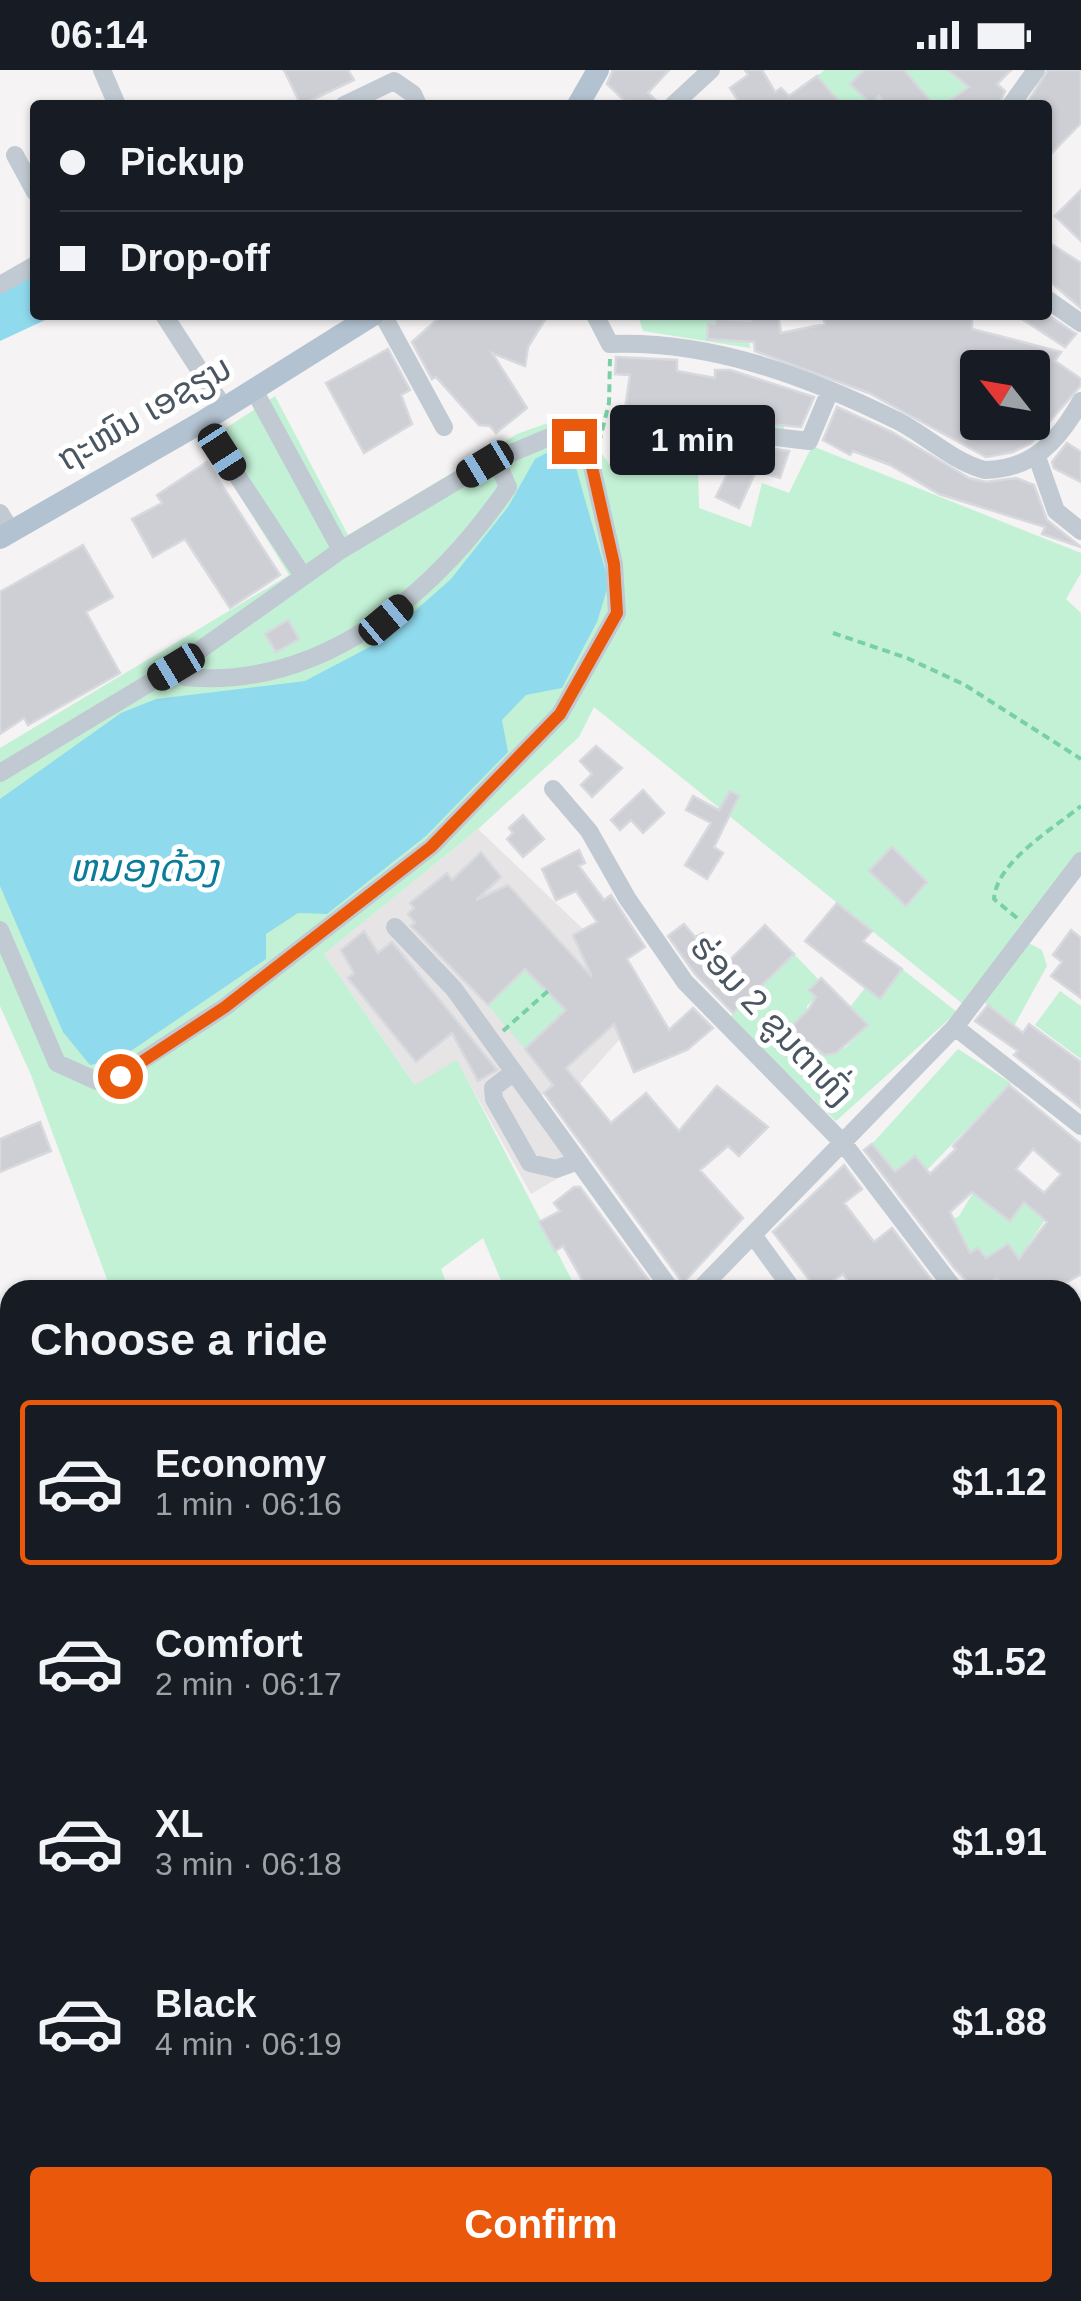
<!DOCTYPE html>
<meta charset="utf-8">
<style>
:root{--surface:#171b24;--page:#242831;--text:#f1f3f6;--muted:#9ea1a6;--line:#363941;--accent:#ea580c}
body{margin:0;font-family:Arial,"Noto Sans Lao",sans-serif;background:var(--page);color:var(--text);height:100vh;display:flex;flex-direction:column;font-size:38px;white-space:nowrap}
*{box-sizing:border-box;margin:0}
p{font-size:32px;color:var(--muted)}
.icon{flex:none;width:55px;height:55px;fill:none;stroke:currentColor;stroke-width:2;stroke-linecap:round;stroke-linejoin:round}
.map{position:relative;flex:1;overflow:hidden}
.panel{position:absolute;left:0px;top:1210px;width:1082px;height:1022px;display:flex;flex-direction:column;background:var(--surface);border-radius:30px 30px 0 0;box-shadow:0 2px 8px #0004}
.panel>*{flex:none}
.guide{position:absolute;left:30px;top:30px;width:1022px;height:220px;border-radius:10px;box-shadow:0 2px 8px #0004;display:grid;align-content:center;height:220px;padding:0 30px;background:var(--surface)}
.needle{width:65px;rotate:301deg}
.tools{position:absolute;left:960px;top:280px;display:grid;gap:20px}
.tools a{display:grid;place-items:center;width:90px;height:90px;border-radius:10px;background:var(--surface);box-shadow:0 2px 8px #0004;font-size:50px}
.end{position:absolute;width:45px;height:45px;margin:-22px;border:12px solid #ea580c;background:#fff;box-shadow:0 0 0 5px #fff}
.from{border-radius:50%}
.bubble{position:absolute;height:70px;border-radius:10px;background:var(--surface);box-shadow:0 2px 8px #0004;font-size:32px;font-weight:800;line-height:70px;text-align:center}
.car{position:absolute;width:30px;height:60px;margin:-30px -15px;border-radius:12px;box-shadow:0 0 8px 2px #0007;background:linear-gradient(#222 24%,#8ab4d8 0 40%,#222 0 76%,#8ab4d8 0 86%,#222 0)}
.guide b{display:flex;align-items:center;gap:35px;height:95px;font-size:38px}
.guide b+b{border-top:2px solid var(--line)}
.guide i{width:25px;height:25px;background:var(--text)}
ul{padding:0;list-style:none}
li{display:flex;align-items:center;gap:30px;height:165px;margin:0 20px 15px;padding:0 10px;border:5px solid transparent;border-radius:10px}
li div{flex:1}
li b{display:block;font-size:38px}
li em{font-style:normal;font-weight:800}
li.active{border-color:var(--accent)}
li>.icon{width:90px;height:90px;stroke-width:1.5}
h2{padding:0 30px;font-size:45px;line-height:120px}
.cta{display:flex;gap:20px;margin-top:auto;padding:20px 30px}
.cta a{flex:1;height:115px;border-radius:10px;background:var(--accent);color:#fff;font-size:40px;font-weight:800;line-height:115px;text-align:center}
.status{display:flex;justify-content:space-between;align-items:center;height:70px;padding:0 50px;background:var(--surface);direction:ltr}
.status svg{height:28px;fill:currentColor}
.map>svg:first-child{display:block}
.education{fill:#e6e4e5}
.green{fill:#c3f1d5}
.water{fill:#90daee}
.building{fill:#cdcfd5;stroke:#d7d9de;stroke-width:2.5;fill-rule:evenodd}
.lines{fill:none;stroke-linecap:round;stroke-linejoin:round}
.highway-casing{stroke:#7690ad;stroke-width:30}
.path{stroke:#7ad0a6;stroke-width:4;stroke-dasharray:8 5;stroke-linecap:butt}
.minor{stroke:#c1cad2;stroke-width:18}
.major{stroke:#b3c2d1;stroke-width:22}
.highway{stroke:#8ba5c1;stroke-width:28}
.route{stroke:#ea580c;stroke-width:12}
.labels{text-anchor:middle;stroke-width:10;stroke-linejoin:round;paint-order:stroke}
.street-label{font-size:35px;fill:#4a5661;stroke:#fff}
.water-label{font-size:38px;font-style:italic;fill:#0c7c9b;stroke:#fff}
</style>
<div class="status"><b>06:14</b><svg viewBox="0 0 49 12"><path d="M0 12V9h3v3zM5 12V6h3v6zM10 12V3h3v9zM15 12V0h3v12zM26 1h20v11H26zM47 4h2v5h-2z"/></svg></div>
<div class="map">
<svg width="1081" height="2231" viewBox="0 0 1081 2231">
<rect width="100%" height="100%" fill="#f5f3f3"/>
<path class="education" d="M478 759 583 859 634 953 579 1015 569 1002 540 1027 589 1090 531 1124 457 991 416 1016 324 884Z"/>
<path class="green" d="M825 0H957L992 35H979L967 18 944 35H777Z
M638 245H744L750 278 643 261Z
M275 326 348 465 517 364 559 349 586 361 614 401 620 345 697 358 701 341 746 343 785 335 784 359 741 357 729 373 720 371 715 393 698 390 699 438 751 457 762 413 789 423 812 376 1081 483V503L1066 529 1081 543V791L1021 869 1042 880 1047 896 1014 956 984 932 969 939 594 637 579 667 478 759 324 884 415 1015 457 990 577 1220H505L483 1168 441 1199 449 1220H111L31 1005 0 936V678L289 505 206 371Z
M794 884 819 910 809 920 816 927 807 936 809 973 825 985 845 978 868 955 850 937 865 918 880 929 902 899 957 942 836 1051 729 948Z
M525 899 566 940 525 979 488 935Z
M1060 921 1081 936V989L1035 955Z
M958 979 1011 1013 927 1100 915 1086 895 1102 872 1074Z
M973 1123 1020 1127 1045 1150 1019 1189 1008 1174 986 1188 978 1178 970 1183 959 1162 941 1155 959 1146Z
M779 2222 795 2231H678L669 2224 664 2231H636L625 2223Z"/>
<path class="water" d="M35 202V245H56L0 271V221Z
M560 376 572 384 609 513 597 552 562 618 526 625 502 650 508 682 426 766 327 844 298 843 266 864V889L119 989 90 995 63 962 0 816V729L121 643 156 629 305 611 381 571 451 509 508 437 535 389Z"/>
<path class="building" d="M284 0H348L354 10 301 35Z
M613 0H669L648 23 661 35H629L607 14Z
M745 0H762L775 22 781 18 789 26 817 6 842 35H741L730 18 748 5Z
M864 0H904L934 35H886L879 26 872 35 850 14Z
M948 0H1011L997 14 1005 21 999 35H944L969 17Z
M1048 0H1081V53L1048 87V35H1026Z
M1081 120V171L1055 146Z
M1048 172 1081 193V238L1048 210Z
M442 245H548L528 277 525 296 492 283 527 338 496 363 490 356 479 355 436 307 432 309 412 272Z
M748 245H778L781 263 825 254 822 245H972V259L1061 282 1055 291 1081 309V315L1031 373 1013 382 986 387 869 323 755 281 754 272 707 269 708 253 715 254 716 249 750 251ZM978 298H1032V352H968L978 324Z
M1016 245H1048L1076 264 1065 277Z
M388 279 410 320 401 325 412 354 364 383 326 313Z
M616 287 677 290V301L715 308V300H730L814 327 801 357 750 352 752 343 625 339 630 305 615 304Z
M837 337 892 362 969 408 986 412 1016 408 1034 415 1047 450 1081 477 1042 464 1045 457 939 424 890 395 853 381 850 385 823 370Z
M1067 373 1081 382V412L1054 398 1052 392Z
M742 374 789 381 780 408 756 401 739 438 716 427Z
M207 392 280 505 230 538 185 469 153 487 132 449 162 433 157 425Z
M83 475 113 527 86 542 120 603 28 655 24 648 0 664V522Z
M288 550 299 569 276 582 265 564Z
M596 676 622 698 592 727 581 715 592 704 580 691Z
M643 720 664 743 643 763 631 750 620 760 611 750Z
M730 721 739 726 714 777 723 783 707 809 685 795 711 753 686 740 693 726 719 740Z
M523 745 544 769 523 787 507 769 513 763 509 758Z
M892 777 927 812 906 836 869 801Z
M579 780 585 793 579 796 604 830 611 825 645 877 627 889 669 960 693 938 713 958 687 980 634 1002 614 954 566 998 611 1053 646 1023 679 1061 717 1016 768 1057 739 1086 728 1076 700 1100 743 1148 683 1213 544 1023 553 1015 525 979 566 940 525 899 488 935 411 856 415 853 408 844 414 838 410 833 447 803 452 810 481 782 501 807 476 830 508 815 592 907 573 865 597 852 576 821 556 830 542 799Z
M837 833 872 861 863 871 902 899 880 929 805 871Z
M684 854 695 867 703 863 730 890 765 855 794 884 733 943 695 904 668 866Z
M1071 860 1081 868V928L1051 906 1062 892 1053 885Z
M364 861 378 883 392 872 497 1000 478 1011 452 963 416 992 348 908 354 903 341 880Z
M821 908 868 955 836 983 825 985 809 973 800 982 783 965 809 939 816 927 809 920Z
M988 935 1023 963 1029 954 1081 992V1038L1014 985 1018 981 975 951Z
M1009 1015 1081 1074V1204L1066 1213 1074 1220H1007L997 1208 976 1220 955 1199 864 1080 872 1074 895 1102 915 1086 930 1104 956 1079 953 1076ZM1033 1079 1061 1104 1044 1123 1016 1099ZM972 1122 1010 1151 1024 1132 1047 1152 1019 1189 1008 1174 986 1188 978 1178 970 1183 950 1142Z
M40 1052 51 1081 0 1102V1069Z
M844 1095 862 1119 844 1133 874 1172 892 1158 937 1217 934 1220H855L843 1204 817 1220 773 1162Z
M574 1117H580L656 1220H588L563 1176 555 1181 539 1152 560 1141 554 1133Z"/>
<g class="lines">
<g class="highway-casing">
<path id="highway" d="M1072 1384 1081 1374
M1072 1430 1081 1419
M441 2231 448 2222
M481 2231 487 2222"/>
</g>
<path class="path" d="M599 373 609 333 610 289
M833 563 907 588 965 615 1081 689
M1017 848 994 829C996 792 1054 758 1081 736
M503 961 548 921
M1072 1993 1081 1994"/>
<path class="minor" d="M102 0 117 35
M344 35 394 11 413 24 418 35
M673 35 711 0
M1011 35 1036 0
M15 85 35 122
M0 215 35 195
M1048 230 1081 253
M164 245 224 338
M383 245 444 357
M595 245 610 274C711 270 809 307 898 351 927 366 955 393 985 400 1034 399 1059 370 1081 331
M254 320 341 480
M202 352 303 506
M749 364 809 371 829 323
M1037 387 1056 441 1081 461
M0 443 11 461
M0 703 176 597 341 480 485 394 501 401 508 417C435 523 323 620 185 607L176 597
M553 719 589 761 627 828 685 912 844 1074 955 1220
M395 857 454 919 671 1220
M0 860 57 993 97 1011 120 1005 225 937 431 777 560 644 617 543 614 494 592 397 574 371 552 366 485 394
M955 957 1081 1056
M514 1002 493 1018 494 1029 530 1093 556 1099 578 1091
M753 1165 793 1220
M699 1220 955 957 1081 791
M0 1263 10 1289
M1072 1577 1081 1585
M1072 1691 1081 1699
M0 1960 10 1970
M1072 2035 1081 2033
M0 2133 10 2140
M121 2222 132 2231
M315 2222 325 2231
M742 2222 757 2231
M973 2222 983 2231
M839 2231 844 2222"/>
<path class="major" d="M578 35 598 0
M0 468 202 352 373 245"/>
<use href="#highway" class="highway"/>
</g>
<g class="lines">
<path class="route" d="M120 1006 225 937 431 777 560 644 617 543 614 494 592 397 574 371"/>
</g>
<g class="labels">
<g class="street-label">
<text transform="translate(144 343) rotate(-30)" y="12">ຖະໜົນ ເອຊຽນ</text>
<text transform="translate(772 950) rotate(47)" y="12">ຮ່ອມ 2 ຂູນຕາທົ່ງ</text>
</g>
<g class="water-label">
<text x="144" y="811">ຫນອງດ້ວງ</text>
</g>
</g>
</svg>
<div class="tools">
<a><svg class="needle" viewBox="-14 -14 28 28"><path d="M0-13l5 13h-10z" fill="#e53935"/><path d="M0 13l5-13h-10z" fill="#9ea1a6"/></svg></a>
</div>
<i class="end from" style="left:120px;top:1006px"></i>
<i class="end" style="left:574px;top:371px"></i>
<div class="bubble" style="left:610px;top:335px;width:165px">1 min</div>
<i class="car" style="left:222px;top:382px;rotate:147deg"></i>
<i class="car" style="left:485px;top:394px;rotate:239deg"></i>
<i class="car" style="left:386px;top:550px;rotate:50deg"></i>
<i class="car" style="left:176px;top:597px;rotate:239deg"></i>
<div class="guide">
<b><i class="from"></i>Pickup</b>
<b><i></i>Drop-off</b>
</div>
<section class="panel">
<h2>Choose a ride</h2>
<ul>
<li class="active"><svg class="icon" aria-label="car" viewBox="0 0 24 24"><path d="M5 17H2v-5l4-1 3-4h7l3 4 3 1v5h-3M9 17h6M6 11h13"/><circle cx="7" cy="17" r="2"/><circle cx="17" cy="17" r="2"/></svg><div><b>Economy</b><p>1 min · 06:16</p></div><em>$1.12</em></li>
<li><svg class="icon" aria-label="car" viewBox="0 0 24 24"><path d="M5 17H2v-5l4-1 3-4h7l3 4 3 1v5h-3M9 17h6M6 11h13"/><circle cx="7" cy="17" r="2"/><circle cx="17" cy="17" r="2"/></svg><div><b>Comfort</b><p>2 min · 06:17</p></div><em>$1.52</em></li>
<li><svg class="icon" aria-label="car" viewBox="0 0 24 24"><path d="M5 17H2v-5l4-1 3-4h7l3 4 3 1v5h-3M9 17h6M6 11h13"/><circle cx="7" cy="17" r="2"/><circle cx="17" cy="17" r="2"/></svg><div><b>XL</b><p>3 min · 06:18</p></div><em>$1.91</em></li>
<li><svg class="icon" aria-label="car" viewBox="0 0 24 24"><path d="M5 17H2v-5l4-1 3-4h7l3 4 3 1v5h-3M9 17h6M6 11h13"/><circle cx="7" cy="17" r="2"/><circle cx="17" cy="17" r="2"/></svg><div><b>Black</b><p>4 min · 06:19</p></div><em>$1.88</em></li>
</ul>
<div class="cta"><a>Confirm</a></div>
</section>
</div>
